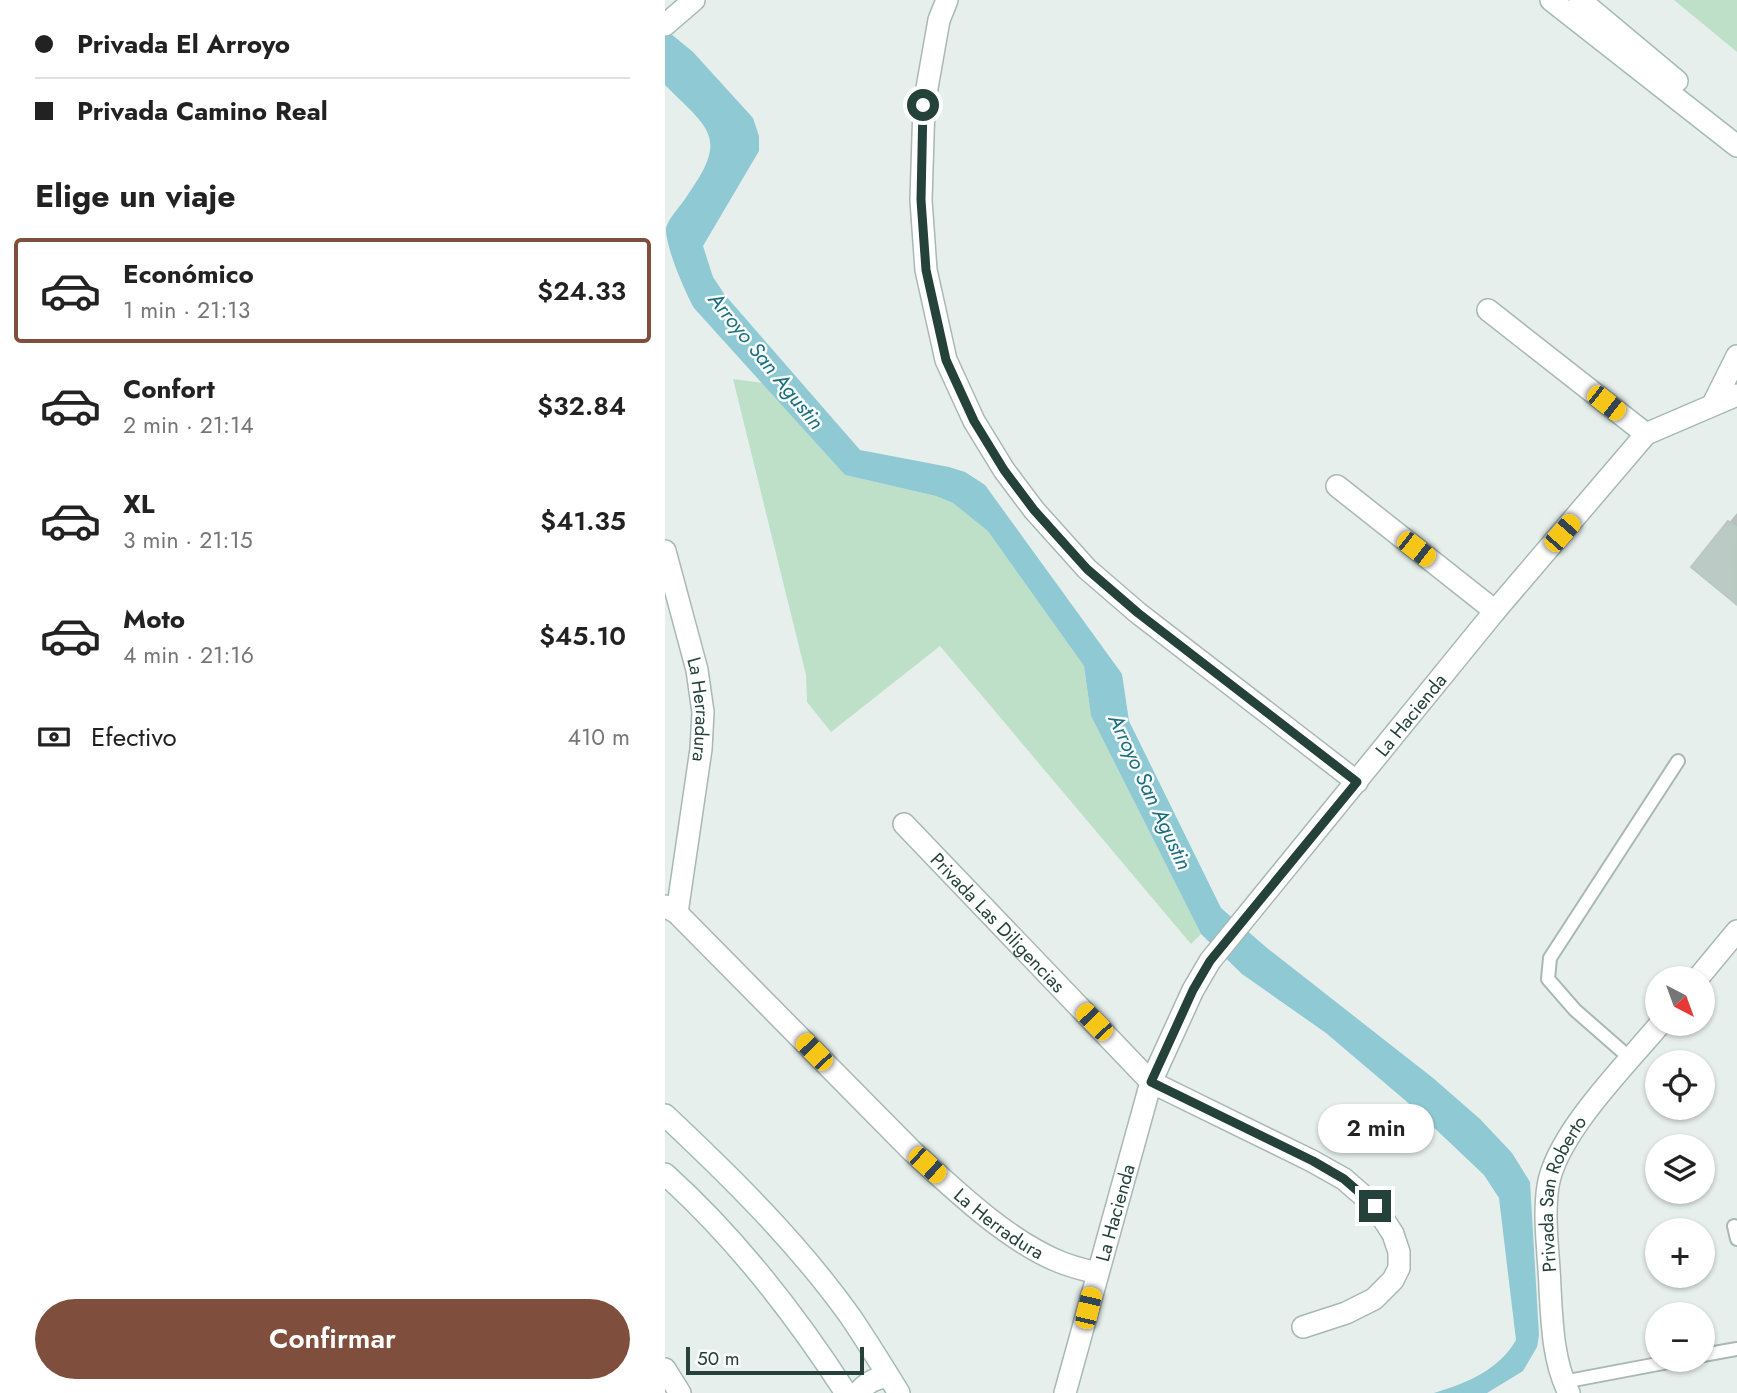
<!DOCTYPE html>
<html lang="es">
<meta charset="utf-8">
<style>
:root{--surface:#fff;--page:#f6f6f6;--text:#222;--muted:#767676;--line:#e0e0e0;--accent:#804e3d}
body{margin:0;font-family:Jost,sans-serif;background:var(--page);color:var(--text);height:100vh;display:flex;flex-direction:column;font-size:26px;white-space:nowrap}
*{box-sizing:border-box;margin:0}
p{font-size:23px;color:var(--muted)}
.icon{flex:none;width:38px;height:38px;fill:none;stroke:currentColor;stroke-width:2;stroke-linecap:round;stroke-linejoin:round}
.map{position:relative;flex:1;overflow:hidden}
.details{display:flex;flex-direction:column;background:var(--surface);width:665px}
.details>*{flex:none}
.top-card{display:grid;align-content:center;height:154px;padding:0 35px;background:var(--surface)}
.needle{width:46px;rotate:139deg}
.fabs{position:absolute;left:980px;top:966px;display:grid;gap:14px}
.fabs a{display:grid;place-items:center;width:70px;height:70px;border-radius:50%;background:var(--surface);box-shadow:0 2px 5px #0004;font-size:35px}
.scale{position:absolute;left:21px;bottom:18px;width:178px;box-sizing:border-box;padding-left:7px;border:4px solid #24423a;border-top:0;font-size:19px;line-height:24px;white-space:nowrap;color:#24423a;-webkit-text-stroke:5px #f7fbf9;paint-order:stroke}
.end{position:absolute;width:32px;height:32px;margin:-16px;border:9px solid #24423a;background:#fff;box-shadow:0 0 0 4px #fff}
.from{border-radius:50%}
.bubble{position:absolute;height:49px;border-radius:24px;background:var(--surface);box-shadow:0 2px 5px #0004;font-size:23px;font-weight:600;line-height:49px;text-align:center}
.car{position:absolute;width:21px;height:42px;margin:-21px -10px;border-radius:9px;box-shadow:0 0 5px 2px #0007;background:linear-gradient(#f5c518 24%,#345 0 40%,#f5c518 0 76%,#345 0 86%,#f5c518 0)}
.top-card b{display:flex;align-items:center;gap:24px;height:66px;font-size:26px}
.top-card b+b{border-top:2px solid var(--line)}
.top-card i{width:18px;height:18px;background:var(--text)}
ul{padding:0;list-style:none}
li{display:flex;align-items:center;gap:21px;height:105px;margin:0 14px 10px;padding:0 21px;border:4px solid transparent;border-radius:7px}
li div{flex:1}
li b{display:block;font-size:26px}
li em{font-style:normal;font-weight:600}
li.selected{border-color:var(--accent)}
li>.icon{width:63px;height:63px;stroke-width:1.5}
h2{padding:0 35px;font-size:32px;line-height:84px}
.pay{display:flex;align-items:center;gap:18px;height:77px;padding:0 35px;font-size:26px}
.pay p{margin-inline-start:auto}
.button{display:flex;gap:14px;margin-top:auto;padding:14px 35px}
.button a{flex:1;height:80px;border-radius:42px;background:var(--accent);color:#fff;font-size:28px;font-weight:600;line-height:80px;text-align:center}
main{display:flex;flex:1;min-height:0}
.map>svg:first-child{display:block}
.green{fill:#bfe0c8}
.water{fill:#8ec9d4}
.shadow{fill:#0003}
.building{fill:#bbcac4;stroke:#b8c9c2;stroke-width:2}
.lines{fill:none;stroke-linecap:round;stroke-linejoin:round}
.service-casing{stroke:#a8b8b2;stroke-width:16}
.minor-casing{stroke:#a8b8b2;stroke-width:24}
.secondary-casing{stroke:#a4bbb3;stroke-width:24}
.service{stroke:#fff;stroke-width:12}
.minor{stroke:#fff;stroke-width:21}
.secondary{stroke:#fff;stroke-width:21}
.route{stroke:#24423a;stroke-width:9}
.labels{text-anchor:middle;stroke-width:5;stroke-linejoin:round;paint-order:stroke}
.street-label{font-size:19px;fill:#24423a;stroke:#f7fbf9}
.water-label{font-size:21px;font-style:italic;fill:#1c6f80;stroke:#f7fbf9}
</style>
<main>
<section class="details">
<div class="top-card">
<b><i class="from"></i>Privada El Arroyo</b>
<b><i></i>Privada Camino Real</b>
</div>
<h2>Elige un viaje</h2>
<ul>
<li class="selected"><svg class="icon" aria-label="car" viewBox="0 0 24 24"><path d="M5 17H2v-5l4-1 3-4h7l3 4 3 1v5h-3M9 17h6M6 11h13"/><circle cx="7" cy="17" r="2"/><circle cx="17" cy="17" r="2"/></svg><div><b>Económico</b><p>1 min · 21:13</p></div><em>$24.33</em></li>
<li><svg class="icon" aria-label="car" viewBox="0 0 24 24"><path d="M5 17H2v-5l4-1 3-4h7l3 4 3 1v5h-3M9 17h6M6 11h13"/><circle cx="7" cy="17" r="2"/><circle cx="17" cy="17" r="2"/></svg><div><b>Confort</b><p>2 min · 21:14</p></div><em>$32.84</em></li>
<li><svg class="icon" aria-label="car" viewBox="0 0 24 24"><path d="M5 17H2v-5l4-1 3-4h7l3 4 3 1v5h-3M9 17h6M6 11h13"/><circle cx="7" cy="17" r="2"/><circle cx="17" cy="17" r="2"/></svg><div><b>XL</b><p>3 min · 21:15</p></div><em>$41.35</em></li>
<li><svg class="icon" aria-label="car" viewBox="0 0 24 24"><path d="M5 17H2v-5l4-1 3-4h7l3 4 3 1v5h-3M9 17h6M6 11h13"/><circle cx="7" cy="17" r="2"/><circle cx="17" cy="17" r="2"/></svg><div><b>Moto</b><p>4 min · 21:16</p></div><em>$45.10</em></li>
</ul>
<div class="pay"><svg class="icon" aria-label="cash" viewBox="0 0 24 24"><path d="M3 7h18v10H3z"/><circle cx="12" cy="12" r="2"/></svg>Efectivo<p>410 m</p></div>
<div class="button"><a>Confirmar</a></div>
</section>
<div class="map">
<svg width="1072" height="1393" viewBox="0 0 1072 1393">
<rect width="100%" height="100%" fill="#e6efeb"/>
<path class="green" d="M1009 0H1072V52Z
M68 379 98 383 180 475 271 496 288 503 323 530 419 666 426 716 536 934 526 944 275 646 166 732 142 702 141 675Z"/>
<path class="water" d="M0 29 28 52 88 118 94 136V151L38 246 48 277 60 295 195 450 284 467 300 472 320 485 457 674 464 721 556 908 602 948 768 1078 815 1119 847 1153 865 1182 874 1335 872 1347 858 1371 822 1393H769C802 1383 834 1370 851 1340L834 1198 819 1175 741 1101 661 1033 577 974 536 934 426 716 419 666 323 531 288 503 271 496 180 475 29 308C20 292 0 246 1 228 4 217 16 206 22 196 64 137 45 130 0 85Z"/>
<path class="shadow" d="M1072 513V604L1028 567Z"/>
<path class="building" d="M1063 521 1072 528 1071 604 1026 567Z"/>
<g class="lines">
<g class="service-casing">
<path id="service" d="M966 1059 910 1010 883 979 885 958 1013 761
M1069 1226 1072 1239
M1038 1355 1072 1349
M898 1382 1014 1360"/>
</g>
<g class="minor-casing">
<g id="minor">
<path d="M282 0 274 20 259 105 256 200 261 270 281 360 309 421 339 470 369 510 422 569 473 613 692 782"/>
<path d="M823 310 981 434"/>
<path d="M1048 404 1072 356"/>
<path d="M672 486 830 611"/>
<path id="s1" d="M0 551 32 670 38 712 36 749 12 913"/>
<path id="s2" d="M239 824 486 1082 647 1161 679 1179 710 1206 728 1234 734 1252V1268L728 1280 709 1299 681 1313 638 1327"/>
<path id="s3" d="M0 906 12 913 247 1151C290 1190 341 1240 395 1262 407 1267 420 1270 432 1273"/>
<path d="M1033 978 1072 931"/>
<path d="M0 1369 15 1393"/>
<path id="s4" d="M400 1393 486 1082 528 990 545 961 830 611 981 434 1072 395"/>
<path id="s5" d="M904 1393C888 1362 887 1323 885 1288 884 1255 878 1219 883 1186 891 1134 961 1065 995 1024"/>
</g>
</g>
<g class="secondary-casing">
<path id="secondary" d="M886 0 1072 146
M915 0 1012 81
M0 25 29 0
M0 1115C66 1177 132 1242 185 1316 202 1341 218 1367 234 1393
M0 1174C70 1237 130 1314 181 1393
M193 1393C201 1383 211 1377 224 1377"/>
</g>
<use href="#service" class="service"/>
<use href="#minor" class="minor"/>
<use href="#secondary" class="secondary"/>
</g>
<g class="lines">
<path class="route" d="M258 105 256 200 261 270 281 360 309 421 339 470 369 510 422 569 473 613 692 782 545 961 528 990 486 1082 648 1161 679 1179 710 1206"/>
</g>
<g class="labels">
<g class="street-label">
<text dy="7" stroke="none"><textPath href="#s1" startOffset="163">La Herradura</textPath></text>
<text dy="7" stroke="none"><textPath href="#s4" startOffset="775">La Hacienda</textPath></text>
<text dy="7" stroke="none"><textPath href="#s2" startOffset="136">Privada Las Diligencias</textPath></text>
<text dy="7" stroke="none"><textPath href="#s5" startOffset="205">Privada San Roberto</textPath></text>
<text dy="7" stroke="none"><textPath href="#s4" startOffset="187">La Hacienda</textPath></text>
<text dy="7" stroke="none"><textPath href="#s3" startOffset="462">La Herradura</textPath></text>
</g>
<g class="water-label">
<text transform="translate(101 361) rotate(51)" y="7">Arroyo San Agustin</text>
<text transform="translate(485 792) rotate(65)" y="7">Arroyo San Agustin</text>
</g>
</g>
</svg>
<div class="fabs">
<a><svg class="needle" viewBox="-14 -14 28 28"><path d="M0-13l5 13h-10z" fill="#e53935"/><path d="M0 13l5-13h-10z" fill="#767676"/></svg></a>
<a><svg class="icon" aria-label="locate" viewBox="0 0 24 24"><circle cx="12" cy="12" r="6"/><path d="M12 2v4M12 18v4M2 12h4M18 12h4"/></svg></a>
<a><svg class="icon" aria-label="layers" viewBox="0 0 24 24"><path d="M12 4l9 5-9 5-9-5zM3 14l9 5 9-5"/></svg></a>
<a>+</a>
<a>−</a>
</div>
<div class="scale">50 m</div>
<i class="end from" style="left:258px;top:105px"></i>
<i class="end" style="left:710px;top:1206px"></i>
<div class="bubble" style="left:653px;top:1104px;width:116px">2 min</div>
<i class="car" style="left:941px;top:403px;rotate:128deg"></i>
<i class="car" style="left:897px;top:533px;rotate:41deg"></i>
<i class="car" style="left:751px;top:549px;rotate:128deg"></i>
<i class="car" style="left:429px;top:1022px;rotate:316deg"></i>
<i class="car" style="left:149px;top:1052px;rotate:316deg"></i>
<i class="car" style="left:262px;top:1165px;rotate:132deg"></i>
<i class="car" style="left:423px;top:1308px;rotate:13deg"></i>
</div>
</main>
